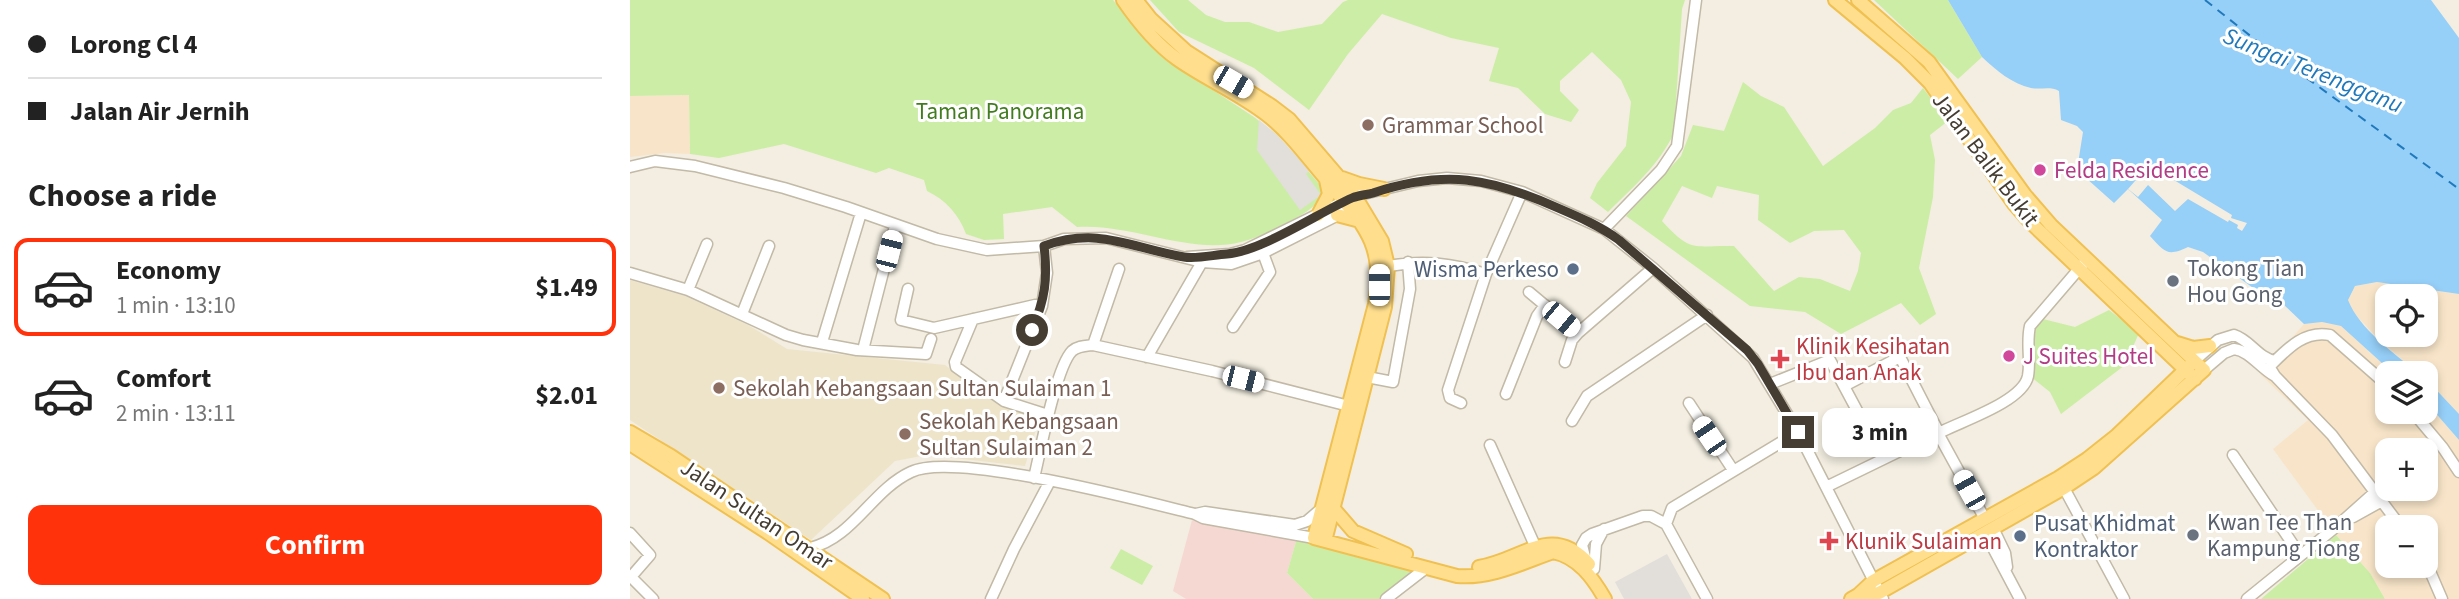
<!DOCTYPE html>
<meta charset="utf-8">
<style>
:root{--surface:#fff;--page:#f6f6f6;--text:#222;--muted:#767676;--line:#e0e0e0;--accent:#ff320c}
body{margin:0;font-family:"Source Sans 3",sans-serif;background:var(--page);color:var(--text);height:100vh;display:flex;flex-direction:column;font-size:26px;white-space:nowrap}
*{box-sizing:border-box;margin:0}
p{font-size:23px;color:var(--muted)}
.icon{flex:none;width:38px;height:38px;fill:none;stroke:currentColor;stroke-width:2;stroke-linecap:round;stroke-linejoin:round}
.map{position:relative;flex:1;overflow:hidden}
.side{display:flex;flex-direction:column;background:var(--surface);width:630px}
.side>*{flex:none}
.top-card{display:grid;align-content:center;height:154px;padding:0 28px;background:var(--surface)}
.buttons{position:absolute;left:1745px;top:284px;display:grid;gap:14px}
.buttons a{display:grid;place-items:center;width:63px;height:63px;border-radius:14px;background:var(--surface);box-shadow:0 4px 10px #0003;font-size:35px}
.end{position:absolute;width:32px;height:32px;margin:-16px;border:9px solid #453d32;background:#fff;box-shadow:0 0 0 4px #fff}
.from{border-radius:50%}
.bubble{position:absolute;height:49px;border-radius:14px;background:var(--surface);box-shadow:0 4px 10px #0003;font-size:23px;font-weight:700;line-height:49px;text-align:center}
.car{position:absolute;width:21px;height:42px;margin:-21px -10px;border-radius:9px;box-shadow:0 0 5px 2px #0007;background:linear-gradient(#fff 24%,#345 0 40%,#fff 0 76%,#345 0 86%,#fff 0)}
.top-card b{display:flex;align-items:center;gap:24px;height:66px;font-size:26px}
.top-card b+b{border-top:2px solid var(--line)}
.top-card i{width:18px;height:18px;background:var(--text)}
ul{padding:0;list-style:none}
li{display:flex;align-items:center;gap:21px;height:98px;margin:0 14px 10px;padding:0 14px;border:4px solid transparent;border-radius:14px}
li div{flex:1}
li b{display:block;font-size:26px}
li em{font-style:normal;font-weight:700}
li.current{border-color:var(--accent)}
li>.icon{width:63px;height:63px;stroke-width:1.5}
h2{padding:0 28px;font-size:32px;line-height:84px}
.primary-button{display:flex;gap:14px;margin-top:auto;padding:14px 28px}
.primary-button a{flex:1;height:80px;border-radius:14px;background:var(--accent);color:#fff;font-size:28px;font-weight:700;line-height:80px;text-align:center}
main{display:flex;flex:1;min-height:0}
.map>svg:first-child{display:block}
.commercial{fill:#f8e5c9;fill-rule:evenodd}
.education{fill:#eee4c9}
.medical{fill:#f6d8d3}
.green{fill:#cceda5;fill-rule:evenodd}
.parking{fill:#e2dfdb}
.water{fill:#96cff8}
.pier{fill:#f3eee1}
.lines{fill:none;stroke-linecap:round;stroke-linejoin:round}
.ferry{stroke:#2079bb;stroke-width:2;stroke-dasharray:9 7;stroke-linecap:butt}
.minor-casing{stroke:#c2b9a6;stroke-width:13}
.major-casing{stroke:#f0c152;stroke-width:16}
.minor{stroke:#fff;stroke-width:10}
.major{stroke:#ffdf8e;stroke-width:12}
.route{stroke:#453d32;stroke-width:9}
.education-dot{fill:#8d6e63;stroke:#fff;stroke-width:2.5}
.hotel-dot{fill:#d1479c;stroke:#fff;stroke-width:2.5}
.service-dot{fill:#5c6f8a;stroke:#fff;stroke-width:2.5}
.worship-dot{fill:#6b7280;stroke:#fff;stroke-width:2.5}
.health-dot{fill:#e0444e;stroke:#fff;stroke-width:2.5}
.labels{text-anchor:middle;stroke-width:6;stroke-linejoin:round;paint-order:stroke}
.park-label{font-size:23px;fill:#427c1f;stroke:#fff}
.education-label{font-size:23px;fill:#785e54;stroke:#fff;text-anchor:start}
.street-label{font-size:23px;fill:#453d32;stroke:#fff}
.hotel-label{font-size:23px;fill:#b23c85;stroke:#fff;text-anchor:start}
.worship-label{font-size:23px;fill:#5b616d;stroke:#fff;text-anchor:start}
.service-label{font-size:23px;fill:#4e5e75;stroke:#fff;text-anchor:end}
.health-label{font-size:23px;fill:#be3a42;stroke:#fff;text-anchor:start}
.water-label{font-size:24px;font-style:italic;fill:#2079bb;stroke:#fff}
</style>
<main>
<section class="side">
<div class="top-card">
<b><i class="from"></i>Lorong Cl 4</b>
<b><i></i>Jalan Air Jernih</b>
</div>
<h2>Choose a ride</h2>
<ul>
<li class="current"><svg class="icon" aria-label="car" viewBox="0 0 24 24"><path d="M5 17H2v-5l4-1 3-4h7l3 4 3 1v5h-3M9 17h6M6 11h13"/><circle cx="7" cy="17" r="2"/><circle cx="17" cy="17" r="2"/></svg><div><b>Economy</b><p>1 min · 13:10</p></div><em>$1.49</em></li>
<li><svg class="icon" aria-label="car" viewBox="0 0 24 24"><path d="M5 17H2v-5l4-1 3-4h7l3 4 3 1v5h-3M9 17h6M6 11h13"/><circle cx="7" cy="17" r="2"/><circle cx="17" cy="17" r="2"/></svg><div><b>Comfort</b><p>2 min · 13:11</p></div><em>$2.01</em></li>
</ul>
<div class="primary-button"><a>Confirm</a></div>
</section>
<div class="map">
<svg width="1829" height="599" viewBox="0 0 1829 599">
<rect width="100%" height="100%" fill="#f3eee1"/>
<path class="commercial" d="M59 95 60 154 35 153 0 157V96Z
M1747 282 1829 294V414L1796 379V373H1788L1750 341 1723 312 1718 300 1725 286ZM1757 296H1796V334H1757Z
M1692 322 1711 326 1763 373H1757V411H1796V402L1829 440V599H1755L1740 573 1706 535 1643 449 1678 420 1630 374 1674 324ZM1757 450H1796V488H1757ZM1757 527H1796V565H1757Z"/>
<path class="education" d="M0 280 55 296 118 325 157 349 315 365 350 393 411 413 395 466 297 455 265 461 181 540 0 420Z"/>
<path class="medical" d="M562 520 667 538 657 573 683 599H556L543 591Z"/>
<path class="green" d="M0 0H483L531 56 624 117 647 135 691 186 693 194C685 209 670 216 656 223 642 231 627 238 611 242 560 255 501 223 447 227L422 207 373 214 374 239 354 240 336 234C329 215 316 200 297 191L294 180 259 168 246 173 154 144 89 158 60 154 59 95 0 96Z
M520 0H558L576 15 595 22H619L648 32 692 24 713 2 718 0H1055L1052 9 1044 133C1029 165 1002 188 978 212L960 198 967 183 996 146 1001 102 991 80 962 52 930 81V91L949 110 941 122 915 114 888 88 859 81 869 48 821 38 752 14 718 54 679 110 624 68 549 32Z
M1244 0H1318L1352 57 1328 79Z
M1113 82 1131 96 1154 107 1193 166 1245 128 1263 110 1281 103 1293 88 1318 121 1300 135 1305 160 1303 197 1289 268 1306 314 1290 325 1271 303 1211 334 1175 312 1120 306 996 216 1051 156 1063 125 1094 131ZM1052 186 1082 198 1087 186 1129 195 1128 220 1160 243 1184 231 1214 230 1231 253 1228 271 1220 291 1190 279 1169 277 1144 291 1104 246C1063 245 1062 254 1032 221Z
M1479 310 1509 333 1495 365 1431 414 1420 392 1401 377V331L1409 318 1445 327Z
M1706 535 1740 573 1755 599H1631Z
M667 538 784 567 781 574 749 599H683L657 573Z
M491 549 523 566 512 585 480 568Z"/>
<path class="parking" d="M629 120 647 135 671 161 679 171 676 174 691 195 670 210 627 150Z
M1037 554 1062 599H994L985 582Z"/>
<path class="water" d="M1318 0H1801L1829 38V294L1747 282 1725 286 1718 300C1730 330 1763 352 1788 373H1763L1711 326 1692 322 1674 324 1651 302 1633 295 1573 252 1558 247C1537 257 1535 252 1520 236L1532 220 1498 189 1484 203 1447 170 1453 132 1447 126 1431 120 1429 91C1420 86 1411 90 1401 88 1382 84 1366 70 1352 57Z
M1796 379 1829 414V440L1796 402Z"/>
<path class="pier" d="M1519 165 1602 215 1601 218 1617 223 1612 231 1607 228 1608 225 1599 220 1598 222 1558 199 1545 211 1518 185 1508 197 1498 189Z"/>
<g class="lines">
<path class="ferry" d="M1575 0 1637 49 1829 189"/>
<g class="minor-casing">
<path id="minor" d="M0 167 25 161 65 166 154 188 216 207 307 239 357 250 414 246 434 239 476 238 572 262 601 264 633 253 712 213
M974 229 1031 170 1047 146 1066 0
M557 257 600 254 615 250 725 196 788 181 817 178 851 181 892 192 974 229 1023 268 1123 358 1168 432 1253 599
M758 266C794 260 822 263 856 274
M489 269 463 345 582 371 719 406
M0 273 58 290 156 335 173 340 227 350 296 354 301 339
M278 289 271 320 304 328 405 305 412 306
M58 290 77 244
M899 292 948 333
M112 314 139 246
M343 319 325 362 326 367 374 401 418 415
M603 327 640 272 633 253
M192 342 231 213
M233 350 265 226
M517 357 572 262
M1564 361 1588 340 1604 335C1620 340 1628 358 1645 361
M935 362 942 340 948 333 1023 268
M1574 370 1594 353 1604 349C1620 351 1630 368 1645 376L1702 435 1771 527
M1645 376 1640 368 1641 365C1658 348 1675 330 1700 335L1757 385
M737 377 763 382 780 289 778 262
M1140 384 1200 360 1253 459
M1214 386 1270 357 1307 429
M876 394 907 316 915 305
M374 401 412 306 417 273 414 246
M831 403 820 398 818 390 856 274 892 192
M1059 403 1103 470
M1782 411 1813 448 1829 472
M942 421 957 396 1077 315
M1313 431C1335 420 1393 401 1398 376 1401 359 1396 343 1400 326L1454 263
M1310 437 1355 519
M860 445 906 548
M1603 455 1670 555
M404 478C410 453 426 367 442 351 448 346 455 346 463 345
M1196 487 1305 434
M1434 488 1494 599
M566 514 575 512 665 525 677 521 691 509
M1723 517 1752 501
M1363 528 1375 553 1377 567
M0 533 20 555 0 578
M1355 533 1390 599
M180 548C223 538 242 490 281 472 324 451 512 501 565 514L573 518 684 538
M956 561 952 545 956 538 962 534 1013 516H1021L1036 524
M1796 562 1812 599
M964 569 966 544 974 529
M1 577 23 599
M361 599 384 549 420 481
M756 599 796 568
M1077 599 1036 524 1042 508 1168 432
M1617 599 1707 526 1745 492"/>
</g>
<g class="major-casing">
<path id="major" d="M493 0C508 22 525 43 547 59 575 79 609 93 637 115 660 133 676 156 695 178 731 223 756 242 745 304L684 538 827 576C860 579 892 563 923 552 948 557 963 578 975 599
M506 0 521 19 556 51 642 106 659 119 725 196 752 241 758 266 755 307 695 541
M1205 0 1275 58 1300 83 1384 204 1399 221 1565 379
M712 178 729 184 754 189
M688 215 699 194 696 180
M707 215 730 221
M1547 343 1563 348 1580 346
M0 432 41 456 253 599
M0 444 138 533 233 599
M704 509 723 531 776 554
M849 567C893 560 921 522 959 564
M1228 595 1243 581 1428 478 1457 459 1486 436 1559 366
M1221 599 1228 595 1249 593 1434 488 1464 468 1574 370 1421 225 1395 195 1299 62 1228 0"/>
</g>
<use href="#minor" class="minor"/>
<use href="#major" class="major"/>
</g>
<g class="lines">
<path class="route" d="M402 330C415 299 418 279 414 246 469 226 501 248 554 257 567 259 583 255 597 254 632 251 688 213 722 198 729 195 736 195 743 193 816 169 860 178 928 208 949 217 970 226 989 240L1117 350 1128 364 1168 432"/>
</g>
<g class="education-dot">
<circle cx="738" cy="125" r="7"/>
<circle cx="89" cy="388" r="7"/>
<circle cx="275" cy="434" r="7"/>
</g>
<g class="hotel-dot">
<circle cx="1410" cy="170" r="7"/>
<circle cx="1379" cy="356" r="7"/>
</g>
<g class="service-dot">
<circle cx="943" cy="269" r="7"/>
<circle cx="1390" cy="536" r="7"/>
</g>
<g class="worship-dot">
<circle cx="1543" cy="281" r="7"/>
<circle cx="1563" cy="535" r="7"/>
</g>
<g class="health-dot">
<path d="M1146.5 348.5h7v7h7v7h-7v7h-7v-7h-7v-7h7z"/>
<path d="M1195.5 530.5h7v7h7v7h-7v7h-7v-7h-7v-7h7z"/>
</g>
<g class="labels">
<g class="park-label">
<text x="370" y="119">Taman Panorama</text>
</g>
<g class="education-label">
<text x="752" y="133">Grammar School</text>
<text x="103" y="396">Sekolah Kebangsaan Sultan Sulaiman 1</text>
<text x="289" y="429">Sekolah Kebangsaan<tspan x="289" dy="26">Sultan Sulaiman 2</tspan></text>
</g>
<g class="street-label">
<text transform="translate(1356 159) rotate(53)" y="8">Jalan Balik Bukit</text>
<text transform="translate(127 514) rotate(34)" y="8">Jalan Sultan Omar</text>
</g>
<g class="hotel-label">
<text x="1424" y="178">Felda Residence</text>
<text x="1393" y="364">J Suites Hotel</text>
</g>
<g class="worship-label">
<text x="1557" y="276">Tokong Tian<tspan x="1557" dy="26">Hou Gong</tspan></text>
<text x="1577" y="530">Kwan Tee Than<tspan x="1577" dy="26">Kampung Tiong</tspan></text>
</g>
<g class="service-label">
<text x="929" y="277">Wisma Perkeso</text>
<text x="1404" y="531" text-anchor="start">Pusat Khidmat<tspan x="1404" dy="26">Kontraktor</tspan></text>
</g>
<g class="health-label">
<text x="1166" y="354">Klinik Kesihatan<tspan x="1166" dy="26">Ibu dan Anak</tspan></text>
<text x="1215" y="549">Klunik Sulaiman</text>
</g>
<g class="water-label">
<text transform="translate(1683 70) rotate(22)" y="8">Sungai Terengganu</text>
</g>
</g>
</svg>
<div class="buttons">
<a><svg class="icon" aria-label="locate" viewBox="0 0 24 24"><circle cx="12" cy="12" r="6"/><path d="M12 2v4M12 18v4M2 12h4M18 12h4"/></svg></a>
<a><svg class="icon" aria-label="layers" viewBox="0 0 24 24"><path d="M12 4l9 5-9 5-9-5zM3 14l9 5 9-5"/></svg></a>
<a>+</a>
<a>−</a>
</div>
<i class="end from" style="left:402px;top:330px"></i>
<i class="end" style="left:1168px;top:432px"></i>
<div class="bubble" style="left:1192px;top:408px;width:116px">3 min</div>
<i class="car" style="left:603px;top:82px;rotate:120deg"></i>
<i class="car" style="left:259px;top:251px;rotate:14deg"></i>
<i class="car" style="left:749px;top:285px;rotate:0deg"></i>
<i class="car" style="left:931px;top:319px;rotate:130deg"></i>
<i class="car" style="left:613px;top:379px;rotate:104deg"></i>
<i class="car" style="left:1079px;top:436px;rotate:326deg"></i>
<i class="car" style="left:1339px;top:490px;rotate:331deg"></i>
</div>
</main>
